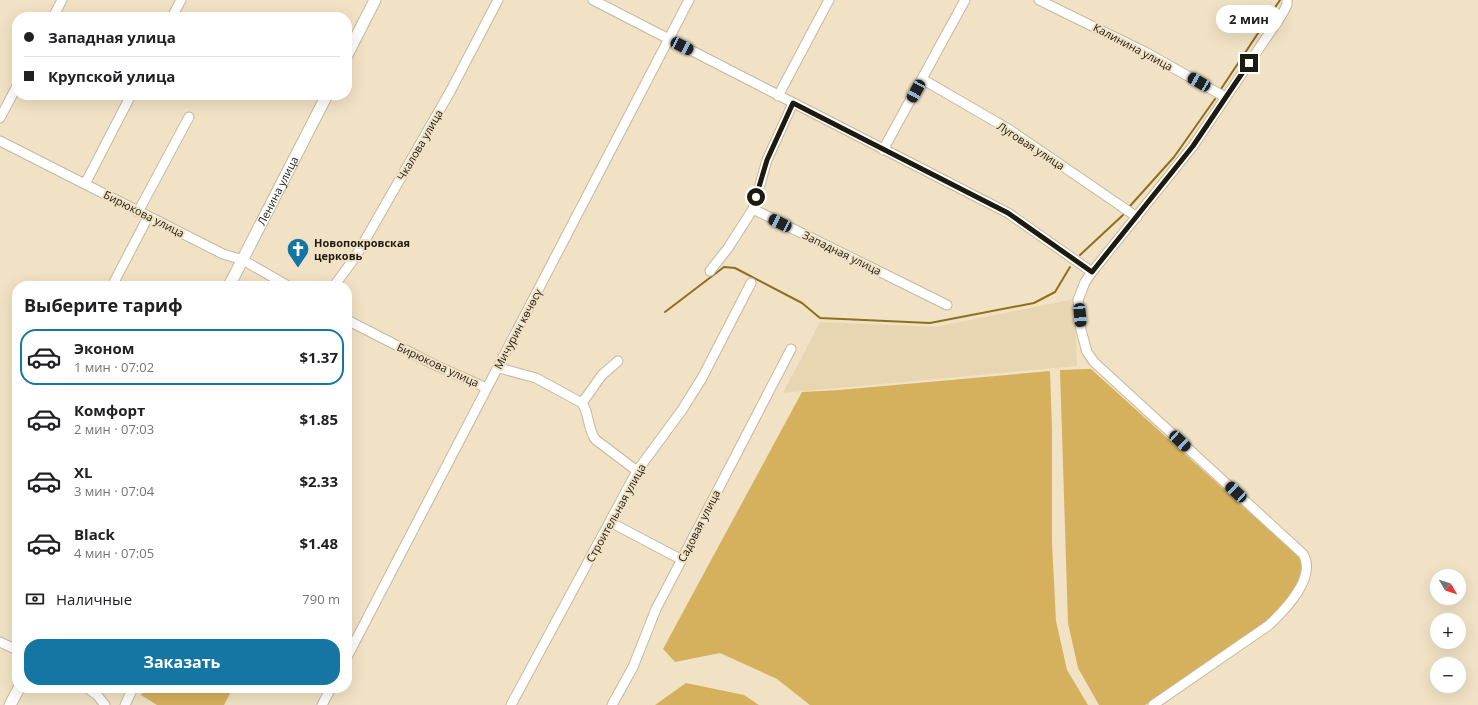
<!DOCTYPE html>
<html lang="ru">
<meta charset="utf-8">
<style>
:root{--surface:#fff;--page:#f6f6f6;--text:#202124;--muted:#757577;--line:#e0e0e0;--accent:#1576a3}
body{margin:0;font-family:"Open Sans",sans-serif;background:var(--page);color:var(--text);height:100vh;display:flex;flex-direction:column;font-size:15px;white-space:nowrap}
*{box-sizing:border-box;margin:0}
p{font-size:13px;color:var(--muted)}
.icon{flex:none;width:22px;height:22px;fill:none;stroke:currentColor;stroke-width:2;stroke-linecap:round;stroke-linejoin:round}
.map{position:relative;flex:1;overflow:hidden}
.sheet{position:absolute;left:12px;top:281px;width:340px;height:412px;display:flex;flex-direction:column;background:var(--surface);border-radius:16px;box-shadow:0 4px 16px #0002}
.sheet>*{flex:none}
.hud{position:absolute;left:12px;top:12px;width:340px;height:88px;border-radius:16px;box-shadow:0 4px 16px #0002;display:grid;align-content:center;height:88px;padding:0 12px;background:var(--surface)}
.needle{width:26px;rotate:129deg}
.buttons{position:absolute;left:1430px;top:569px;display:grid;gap:8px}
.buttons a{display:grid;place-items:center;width:36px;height:36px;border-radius:50%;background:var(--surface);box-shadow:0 4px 16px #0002;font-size:20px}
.end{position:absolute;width:18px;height:18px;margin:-9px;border:5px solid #1f1a0f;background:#fff;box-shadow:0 0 0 2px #fff}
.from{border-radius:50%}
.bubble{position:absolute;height:28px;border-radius:14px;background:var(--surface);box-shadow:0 4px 16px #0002;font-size:13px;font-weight:700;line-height:28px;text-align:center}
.car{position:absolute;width:12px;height:24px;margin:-12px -6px;border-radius:5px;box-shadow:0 0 3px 1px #0007;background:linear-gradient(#222 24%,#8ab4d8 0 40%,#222 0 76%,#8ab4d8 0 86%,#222 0)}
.hud b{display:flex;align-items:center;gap:14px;height:38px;font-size:15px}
.hud b+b{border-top:1px solid var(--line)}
.hud i{width:10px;height:10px;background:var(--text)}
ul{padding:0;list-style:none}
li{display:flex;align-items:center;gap:12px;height:56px;margin:0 8px 6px;padding:0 4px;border:2px solid transparent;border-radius:16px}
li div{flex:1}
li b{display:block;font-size:15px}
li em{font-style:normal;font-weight:700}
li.current{border-color:var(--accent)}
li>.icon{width:36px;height:36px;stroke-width:1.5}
h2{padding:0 12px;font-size:18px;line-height:48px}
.pay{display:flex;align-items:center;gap:10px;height:44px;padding:0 12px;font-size:15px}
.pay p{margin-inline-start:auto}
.action{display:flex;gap:8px;margin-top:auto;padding:8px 12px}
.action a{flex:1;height:46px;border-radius:16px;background:var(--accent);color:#fff;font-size:16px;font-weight:700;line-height:46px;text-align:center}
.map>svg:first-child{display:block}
.built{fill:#e8d6b2}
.green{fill:#d5b05d}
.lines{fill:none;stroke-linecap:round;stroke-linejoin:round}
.stream{stroke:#8e6f1e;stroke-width:2}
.minor-casing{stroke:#c6b89c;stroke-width:11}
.major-casing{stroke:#c6b89c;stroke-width:13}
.minor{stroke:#fff;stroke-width:9}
.major{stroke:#fff;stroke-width:11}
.route{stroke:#1f1a0f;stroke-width:5}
.labels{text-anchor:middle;stroke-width:4;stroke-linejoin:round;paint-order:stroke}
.street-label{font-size:11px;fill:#1f1a0f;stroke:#f1e2c5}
.poi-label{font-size:11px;font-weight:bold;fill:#1f1a0f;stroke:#f1e2c5;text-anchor:start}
</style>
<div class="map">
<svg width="1478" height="705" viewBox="0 0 1478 705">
<rect width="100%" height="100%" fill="#f1e2c5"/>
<path class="built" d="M1074 299 1077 366 783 393 820 322 936 327Z"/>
<path class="green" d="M1085 369H1091L1301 559 1302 568 1295 588 1279 609 1259 627 1145 705H1099L1078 668 1068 623 1060 370Z
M1050 371 1052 429V543L1056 621 1067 670 1088 705H810L777 679 720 653 675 662 663 649 802 392 839 390Z
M686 683 744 695 759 705H655Z
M145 688H233L224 705H157L141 695Z"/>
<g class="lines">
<path class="stream" d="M1221 89 1280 0
M1130 206 1174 157 1215 99
M1080 255 1123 215
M665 312 724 267 735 268 802 303 820 318 930 323 1034 303 1055 292 1070 267"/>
<g class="minor-casing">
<path id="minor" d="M593 0 1008 213 1092 272
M1039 0 1147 53 1225 97
M53 17 62 0
M172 17 181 0
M922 79 1010 130 1137 217
M778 96 829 0
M793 103 767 160 753 209 947 305
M0 118 17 86
M0 141 223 254 243 260 288 286
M883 150 965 0
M85 184 131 95
M138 212 189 117
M710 271 728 248 753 209
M112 286 148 217
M334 286 356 256 451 90 498 0
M347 320 435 365 487 388
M499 368 536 378 582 403C590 414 587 430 596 440L637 471
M582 403 602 375 618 361
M610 522 682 560
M0 642 17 650
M347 657 689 0
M87 688 97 695 105 705
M125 705 133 688
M322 705 331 688
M511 705 637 471 682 410 702 378 751 283
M612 705 633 667 656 609 791 349
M1153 705 1269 625C1285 610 1317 577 1303 554L1094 362 1087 352 1081 330 1078 300 1085 282 1092 272 1193 146 1281 16 1287 5V0"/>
</g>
<g class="major-casing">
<g id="major">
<path d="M347 55 375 0"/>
<path id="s1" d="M229 286 327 95"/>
<path d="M10 705 19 688"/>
</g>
</g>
<use href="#minor" class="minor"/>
<use href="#major" class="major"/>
</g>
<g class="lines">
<path class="route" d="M756 197 767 160 793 103 1008 213 1092 272 1193 146 1249 63"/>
</g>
<defs>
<g id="church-pin" transform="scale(1.15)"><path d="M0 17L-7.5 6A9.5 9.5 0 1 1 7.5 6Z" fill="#1576a3" stroke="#f1e2c5"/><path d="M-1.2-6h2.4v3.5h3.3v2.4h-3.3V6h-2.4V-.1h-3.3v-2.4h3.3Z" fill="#fff"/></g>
</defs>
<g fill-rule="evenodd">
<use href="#church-pin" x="298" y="249"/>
</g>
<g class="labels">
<g class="street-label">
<text transform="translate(1133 47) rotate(28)" y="4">Калинина улица</text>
<text transform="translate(420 145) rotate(-60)" y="4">Чкалова улица</text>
<text transform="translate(1031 146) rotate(33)" y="4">Луговая улица</text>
<text dy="4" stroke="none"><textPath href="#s1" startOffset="107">Ленина улица</textPath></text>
<text transform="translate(144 214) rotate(27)" y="4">Бирюкова улица</text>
<text transform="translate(842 253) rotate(26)" y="4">Западная улица</text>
<text transform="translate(518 329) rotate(-62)" y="4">Мичурин көчөсү</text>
<text transform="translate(438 365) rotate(25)" y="4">Бирюкова улица</text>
<text transform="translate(616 513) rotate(-61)" y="4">Строительная улица</text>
<text transform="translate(699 526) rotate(-63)" y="4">Садовая улица</text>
</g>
<g class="poi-label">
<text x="314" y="247">Новопокровская<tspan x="314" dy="13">церковь</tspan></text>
</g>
</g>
</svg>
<div class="buttons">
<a><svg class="needle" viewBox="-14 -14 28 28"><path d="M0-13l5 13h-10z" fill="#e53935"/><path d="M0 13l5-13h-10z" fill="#757577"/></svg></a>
<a>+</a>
<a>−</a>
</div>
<i class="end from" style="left:756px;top:197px"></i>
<i class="end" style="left:1249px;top:63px"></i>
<div class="bubble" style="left:1216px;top:5px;width:66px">2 мин</div>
<i class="car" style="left:682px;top:46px;rotate:117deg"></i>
<i class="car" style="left:1199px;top:82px;rotate:300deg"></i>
<i class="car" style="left:916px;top:91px;rotate:209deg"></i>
<i class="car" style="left:780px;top:223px;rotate:296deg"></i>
<i class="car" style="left:1080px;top:315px;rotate:175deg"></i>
<i class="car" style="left:1180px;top:441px;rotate:133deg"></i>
<i class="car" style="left:1236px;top:492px;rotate:313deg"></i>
<div class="hud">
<b><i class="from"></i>Западная улица</b>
<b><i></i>Крупской улица</b>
</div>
<section class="sheet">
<h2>Выберите тариф</h2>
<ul>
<li class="current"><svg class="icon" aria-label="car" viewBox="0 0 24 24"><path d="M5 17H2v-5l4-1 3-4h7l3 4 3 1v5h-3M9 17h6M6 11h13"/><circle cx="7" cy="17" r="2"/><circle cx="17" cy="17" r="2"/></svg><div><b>Эконом</b><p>1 мин · 07:02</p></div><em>$1.37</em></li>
<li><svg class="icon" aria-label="car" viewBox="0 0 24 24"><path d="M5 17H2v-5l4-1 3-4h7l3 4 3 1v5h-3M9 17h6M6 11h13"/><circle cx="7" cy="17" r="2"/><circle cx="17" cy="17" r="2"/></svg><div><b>Комфорт</b><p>2 мин · 07:03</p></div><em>$1.85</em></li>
<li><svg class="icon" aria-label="car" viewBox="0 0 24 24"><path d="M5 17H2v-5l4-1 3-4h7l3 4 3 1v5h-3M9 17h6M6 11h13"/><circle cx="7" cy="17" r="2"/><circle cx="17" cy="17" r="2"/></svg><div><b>XL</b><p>3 мин · 07:04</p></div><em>$2.33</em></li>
<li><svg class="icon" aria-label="car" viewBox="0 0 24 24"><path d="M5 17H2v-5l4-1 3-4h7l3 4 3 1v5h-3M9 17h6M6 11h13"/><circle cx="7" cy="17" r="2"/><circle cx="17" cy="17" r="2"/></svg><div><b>Black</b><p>4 мин · 07:05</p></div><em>$1.48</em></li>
</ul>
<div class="pay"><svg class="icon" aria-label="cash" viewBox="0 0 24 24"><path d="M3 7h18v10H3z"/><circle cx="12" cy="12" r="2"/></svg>Наличные<p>790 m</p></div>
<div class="action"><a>Заказать</a></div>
</section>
</div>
